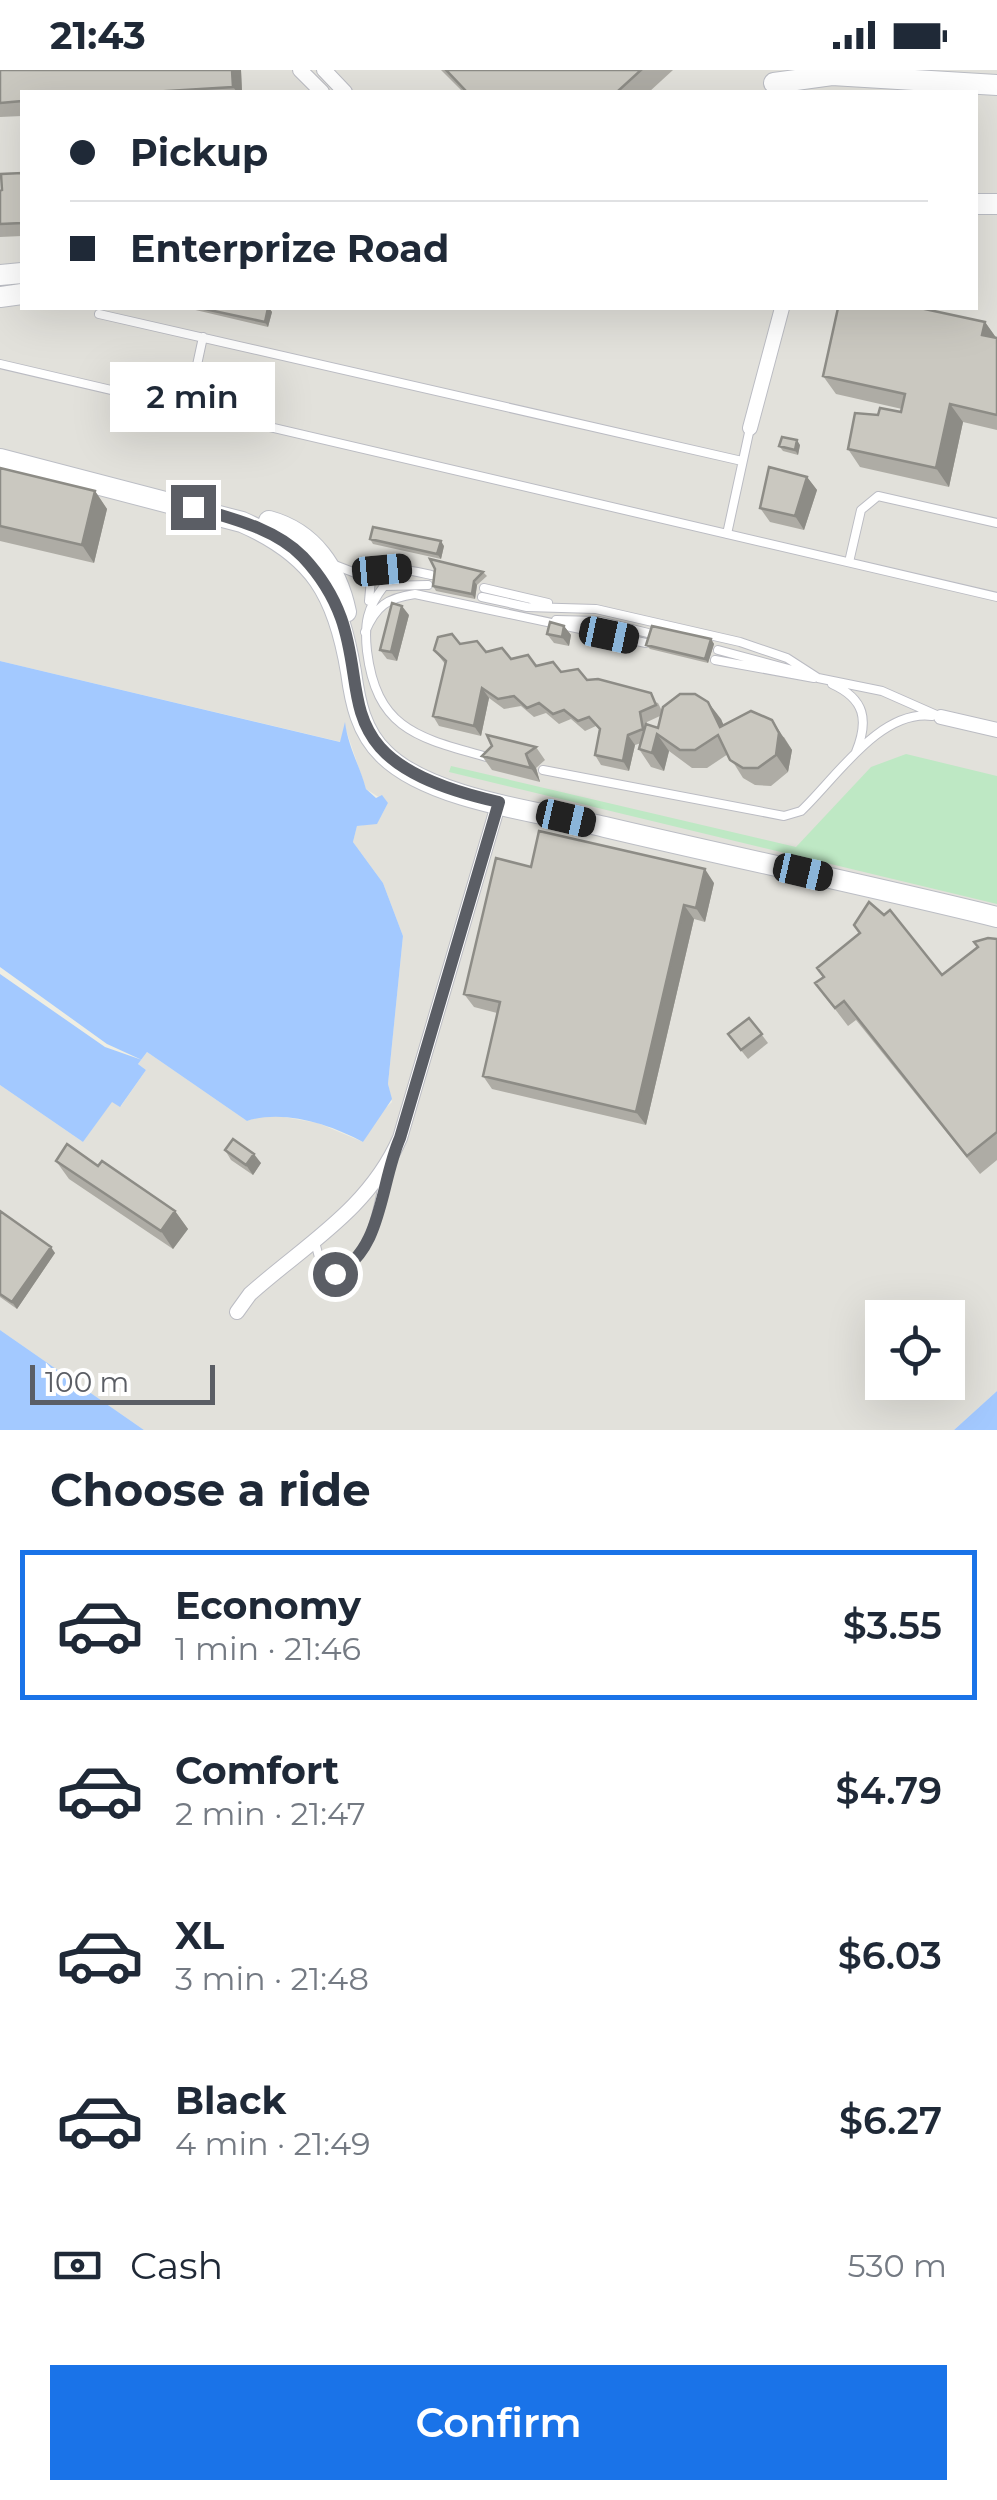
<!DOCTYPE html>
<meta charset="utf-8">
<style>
:root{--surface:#fff;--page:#f2f2f3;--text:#1f2937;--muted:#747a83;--line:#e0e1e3;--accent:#1a73e8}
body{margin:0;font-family:Montserrat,sans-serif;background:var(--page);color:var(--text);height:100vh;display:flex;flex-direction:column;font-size:38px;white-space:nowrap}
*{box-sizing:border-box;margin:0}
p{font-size:32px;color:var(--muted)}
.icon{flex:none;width:55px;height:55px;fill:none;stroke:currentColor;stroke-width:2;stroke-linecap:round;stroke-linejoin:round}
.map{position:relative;height:1360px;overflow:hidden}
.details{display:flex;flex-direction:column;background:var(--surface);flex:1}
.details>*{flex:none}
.hud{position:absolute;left:20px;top:20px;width:958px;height:220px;border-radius:0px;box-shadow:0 10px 40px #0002;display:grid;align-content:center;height:220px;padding:0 50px;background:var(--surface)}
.buttons{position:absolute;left:865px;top:1230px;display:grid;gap:20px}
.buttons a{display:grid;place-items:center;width:100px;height:100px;border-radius:0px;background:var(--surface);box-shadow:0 10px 40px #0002;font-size:50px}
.scale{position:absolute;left:30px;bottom:25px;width:185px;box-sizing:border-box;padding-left:10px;border:5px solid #5b5e65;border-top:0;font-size:28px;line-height:35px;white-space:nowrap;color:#5b5e65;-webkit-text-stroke:8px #fff;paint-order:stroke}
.end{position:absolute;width:45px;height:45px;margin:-22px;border:12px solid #5b5e65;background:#fff;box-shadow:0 0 0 5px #fff}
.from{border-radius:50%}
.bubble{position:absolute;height:70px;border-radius:0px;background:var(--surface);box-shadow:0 10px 40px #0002;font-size:32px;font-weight:600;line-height:70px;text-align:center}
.car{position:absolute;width:30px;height:60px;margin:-30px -15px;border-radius:12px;box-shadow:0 0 8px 2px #0007;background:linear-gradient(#222 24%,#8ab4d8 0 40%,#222 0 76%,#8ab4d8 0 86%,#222 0)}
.hud b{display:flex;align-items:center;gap:35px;height:95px;font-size:38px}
.hud b+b{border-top:2px solid var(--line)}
.hud i{width:25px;height:25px;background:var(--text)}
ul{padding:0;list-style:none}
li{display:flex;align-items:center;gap:30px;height:150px;margin:0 20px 15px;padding:0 30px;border:5px solid transparent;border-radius:0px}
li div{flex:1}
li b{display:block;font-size:38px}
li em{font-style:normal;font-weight:600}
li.on{border-color:var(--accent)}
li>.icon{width:90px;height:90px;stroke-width:1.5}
h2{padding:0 50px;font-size:45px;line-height:120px}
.pay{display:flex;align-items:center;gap:25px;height:110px;padding:0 50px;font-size:38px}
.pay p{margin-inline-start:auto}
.cta{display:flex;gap:20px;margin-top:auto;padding:20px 50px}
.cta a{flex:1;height:115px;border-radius:0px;background:var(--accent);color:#fff;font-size:40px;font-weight:600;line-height:115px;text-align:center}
.status{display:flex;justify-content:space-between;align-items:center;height:70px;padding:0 50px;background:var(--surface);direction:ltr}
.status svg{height:28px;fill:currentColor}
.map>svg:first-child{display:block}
.industrial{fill:#e2e1db;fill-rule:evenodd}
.green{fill:#bee8c4}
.water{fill:#a3c9ff}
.pier{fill:#efeee3}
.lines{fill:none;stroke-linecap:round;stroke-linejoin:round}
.lane-casing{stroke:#bbbcc3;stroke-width:10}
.street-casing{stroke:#bbbcc3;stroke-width:16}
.secondary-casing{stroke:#bcbec5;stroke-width:22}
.lane{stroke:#fff;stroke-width:8}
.street{stroke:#fff;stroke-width:14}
.secondary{stroke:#fff;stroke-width:20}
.wall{fill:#aeaca5;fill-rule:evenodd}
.shaded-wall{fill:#8d8c86}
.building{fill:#cac8c0;stroke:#8d8c86;stroke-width:2.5}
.route{stroke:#5b5e65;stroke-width:12}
</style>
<div class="status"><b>21:43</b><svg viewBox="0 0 49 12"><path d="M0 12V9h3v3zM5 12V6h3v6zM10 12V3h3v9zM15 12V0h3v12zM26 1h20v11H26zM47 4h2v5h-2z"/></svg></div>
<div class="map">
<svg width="997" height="1360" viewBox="0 0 997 1360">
<rect width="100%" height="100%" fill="#efeee3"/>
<path class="industrial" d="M0 0H997V1321L954 1360H144L0 1260V1015L83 1072 112 1031 121 1036 146 1000 138 994 147 982 247 1051 267 1044 318 1053 363 1072 377 1046 392 1032 388 1014 403 866 383 813 353 772 357 756 377 753 388 733 366 719 345 657 341 672 0 591ZM22 22H975V238H22ZM882 1248H948V1312H882Z"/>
<path class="green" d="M906 684 997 706V834L449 702 451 696 796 777 871 697Z"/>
<path class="water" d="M0 591 340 672 345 652C348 677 360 696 366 719L376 728 382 725 388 733 377 754 357 756 353 772 383 813 403 866 388 1014 392 1029 363 1072C330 1054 283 1039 247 1051L147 982 138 994 146 1000 120 1037 112 1032 83 1072 0 1015Z
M0 1260 144 1360H0Z
M997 1321V1360H954Z"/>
<path class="pier" d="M0 897 107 974 142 990 105 977 0 904Z"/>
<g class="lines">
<g class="lane-casing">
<path id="lane" d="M99 244 742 391
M0 294 997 527
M188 337 203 267
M727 464 750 358
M849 492 861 440 878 426 997 453
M332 494 371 509
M428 515 384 516C367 538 364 553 367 581 377 662 421 668 490 688
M484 518 548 533
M482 527 527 537 596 539 740 572 787 588 818 608 882 621 941 647
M369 531 371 509C389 494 409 500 431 505
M556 550 599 551 648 563
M365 562C376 536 387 528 415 524L646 573
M718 580 800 602
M715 590 814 608
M832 614C865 629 869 650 856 682
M543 700 784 746 801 741C836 708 880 639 932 646
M315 1172 320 1191 335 1204C373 1186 377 1143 385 1104"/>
</g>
<g class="street-casing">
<path id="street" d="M300 0 322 22
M324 0 345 22
M750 358 782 238
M941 647 997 660
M237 1242 250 1224C306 1174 369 1139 400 1068L499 732"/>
</g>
<g class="secondary-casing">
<path id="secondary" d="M774 13 832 5 997 15
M975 134H997
M0 205 22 203
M0 227 22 224
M0 389 242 452C315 484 338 524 351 602 355 632 361 662 384 684 430 730 542 742 605 757 736 788 867 815 997 847
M269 451C313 463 337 499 346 542"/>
</g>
<use href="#lane" class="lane"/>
<use href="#street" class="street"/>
<use href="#secondary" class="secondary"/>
</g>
<path class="wall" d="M0 0H241L242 22H22V46L0 47Z
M441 0H673L649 22H463Z
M22 103V166L0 167V121Z
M187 238H269L272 242 268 257Z
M985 252 997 269V360L963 352 949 417 860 397 848 379 878 345 901 342 902 339 836 324 823 306Z
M800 375 798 385 783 381 779 376Z
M0 398 95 421 107 439 94 493 0 471Z
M807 407 817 420 804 460 770 452 760 438Z
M370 469 444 476 441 489 373 474Z
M483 502 487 506 477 515 475 529 436 521 433 516Z
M409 545 397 591 387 589 380 580Z
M564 556 571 565 569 576 554 573 547 564Z
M711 569 714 574 708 593 650 579 646 575Z
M460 574 561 602 658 633 662 641 721 649 723 655 784 667 792 680 788 702 771 716 755 715 743 708 728 684 707 698H692L669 681 664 701 651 697 639 679 641 673 635 675 629 701 601 695 595 685 600 660 596 656 585 661 571 649 559 654 546 643 534 647 521 636 504 639 489 628 481 666 439 656 433 646 445 594 434 580ZM660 646 658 658 647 655V652Z
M536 677 545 690 536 698 540 712 492 700 482 686Z
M531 797 714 813 705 852 694 849 646 1055 492 1019 483 1006 497 943 474 937 464 924Z
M997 869V1090L980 1104 856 950 848 956 815 913 942 905Z
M749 948 768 973 748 989 728 964Z
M225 1080 261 1093 253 1105 231 1090Z
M56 1091 98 1096 175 1141 188 1159 173 1179 69 1109Z
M0 1141 55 1183 17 1239 0 1227Z"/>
<path class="shaded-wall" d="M232 0H241L242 22H237L233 17Z
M269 238 272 242 268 257 265 252Z
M985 252 997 269 982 265Z
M950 334 963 352 949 417 936 398Z
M797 370 800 375 798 385 795 380Z
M807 407 817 420 804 460 795 446Z
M95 421 107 439 94 493 82 475Z
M441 471 444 476 441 489 437 484Z
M474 511 477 515 475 529 472 524Z
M402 536 409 545 397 591 391 582Z
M564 556 571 565 569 576 562 567Z
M711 569 714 574 708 593 705 589Z
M482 618 489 628 481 666 474 656Z
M708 632 721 649 732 674 720 657Z
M772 650 792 680 788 702 776 685Z
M657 664 669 681 664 701 652 683Z
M628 665 635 675 629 701 623 691Z
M526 684 536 698 540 712 531 698Z
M705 799 714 813 705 852 696 838Z
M684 835 694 849 646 1055 636 1042Z
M254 1084 261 1093 253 1105 246 1095Z
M175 1141 188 1159 173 1179 161 1161Z
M51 1177 55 1183 17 1239 12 1232Z"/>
<path class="building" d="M0 0H232L233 17 151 22H22V31L0 33Z
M446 0H641L617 22H467Z
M22 103V153L0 154V121L2 120 1 104Z
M200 238H268L265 252Z
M838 238H920L985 252 982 265 997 268V345L950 334 936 398 848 379 855 343 878 345 880 338 901 342 905 324 823 306Z
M782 367 797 370 795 380 779 376Z
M769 397 807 407 795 446 760 438Z
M0 398 95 421 82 475 0 456Z
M373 457 441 471 437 484 370 469Z
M430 489 483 502 474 511 472 524 433 516 435 499Z
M392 533 402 536 391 582 380 580Z
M550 552 564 556 562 567 547 564Z
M652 556 711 569 705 589 646 575Z
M452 564 460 574 477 571 486 582 502 578 511 589 528 585 536 596 553 592 561 602 578 599 587 610 598 609 651 623 656 635 640 642 643 659 628 665 623 691 595 685 600 659 589 647 578 651 564 640 553 644 539 633 527 638 514 626 498 629 482 618 474 656 433 646 446 591 434 580 438 567Z
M680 624H695L708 632 720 657 751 641 772 650 779 663 776 685 758 698H743L730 690 718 665 695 680H680L657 664 652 683 639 679 646 654 658 658 663 637Z
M487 665 536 677 526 684 531 698 482 686 492 676Z
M539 761 705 799 696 838 684 835 636 1042 483 1006 500 932 464 924 496 788 531 797Z
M869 832 884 845 890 840 942 905 978 877 974 872 988 868 997 869V1062L967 1086 844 931 835 938 815 913 824 907 817 898 860 863 854 855Z
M749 948 762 964 741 980 728 964Z
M233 1069 254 1084 246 1095 225 1080Z
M67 1074 98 1096 102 1091 175 1141 161 1161 56 1091Z
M0 1141 51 1177 12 1232 0 1224Z"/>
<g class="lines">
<path class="route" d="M193 437C230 448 275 458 303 487 404 595 284 684 499 732L400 1068C380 1113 383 1181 335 1204"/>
</g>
</svg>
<div class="buttons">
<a><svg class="icon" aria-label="locate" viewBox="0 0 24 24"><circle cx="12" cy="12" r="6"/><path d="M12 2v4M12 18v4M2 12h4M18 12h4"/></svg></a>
</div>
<div class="scale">100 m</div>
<i class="end from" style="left:335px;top:1204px"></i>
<i class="end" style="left:193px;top:437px"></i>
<div class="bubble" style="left:110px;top:292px;width:165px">2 min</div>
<i class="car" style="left:382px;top:500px;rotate:85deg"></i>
<i class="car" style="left:609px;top:565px;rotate:102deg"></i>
<i class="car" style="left:566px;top:748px;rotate:103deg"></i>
<i class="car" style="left:803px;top:802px;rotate:103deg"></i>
<div class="hud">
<b><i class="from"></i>Pickup</b>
<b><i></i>Enterprize Road</b>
</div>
</div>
<section class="details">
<h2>Choose a ride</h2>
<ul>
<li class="on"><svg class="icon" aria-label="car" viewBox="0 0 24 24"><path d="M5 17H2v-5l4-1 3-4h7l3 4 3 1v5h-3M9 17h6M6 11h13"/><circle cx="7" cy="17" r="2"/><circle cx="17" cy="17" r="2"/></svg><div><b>Economy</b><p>1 min · 21:46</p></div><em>$3.55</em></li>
<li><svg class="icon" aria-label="car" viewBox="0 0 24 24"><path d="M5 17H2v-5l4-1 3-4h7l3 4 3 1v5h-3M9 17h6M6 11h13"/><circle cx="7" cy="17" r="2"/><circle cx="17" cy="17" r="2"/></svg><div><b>Comfort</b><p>2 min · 21:47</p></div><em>$4.79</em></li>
<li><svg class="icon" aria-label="car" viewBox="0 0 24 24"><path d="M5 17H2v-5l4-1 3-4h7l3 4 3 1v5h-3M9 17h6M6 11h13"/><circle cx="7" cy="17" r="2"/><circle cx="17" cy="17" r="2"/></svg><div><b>XL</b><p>3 min · 21:48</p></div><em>$6.03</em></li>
<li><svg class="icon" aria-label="car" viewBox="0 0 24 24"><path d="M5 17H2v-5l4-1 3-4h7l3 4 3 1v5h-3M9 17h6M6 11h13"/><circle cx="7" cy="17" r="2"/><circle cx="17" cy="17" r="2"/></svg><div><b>Black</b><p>4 min · 21:49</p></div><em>$6.27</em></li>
</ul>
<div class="pay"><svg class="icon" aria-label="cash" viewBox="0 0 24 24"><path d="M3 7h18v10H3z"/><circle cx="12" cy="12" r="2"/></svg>Cash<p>530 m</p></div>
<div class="cta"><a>Confirm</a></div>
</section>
